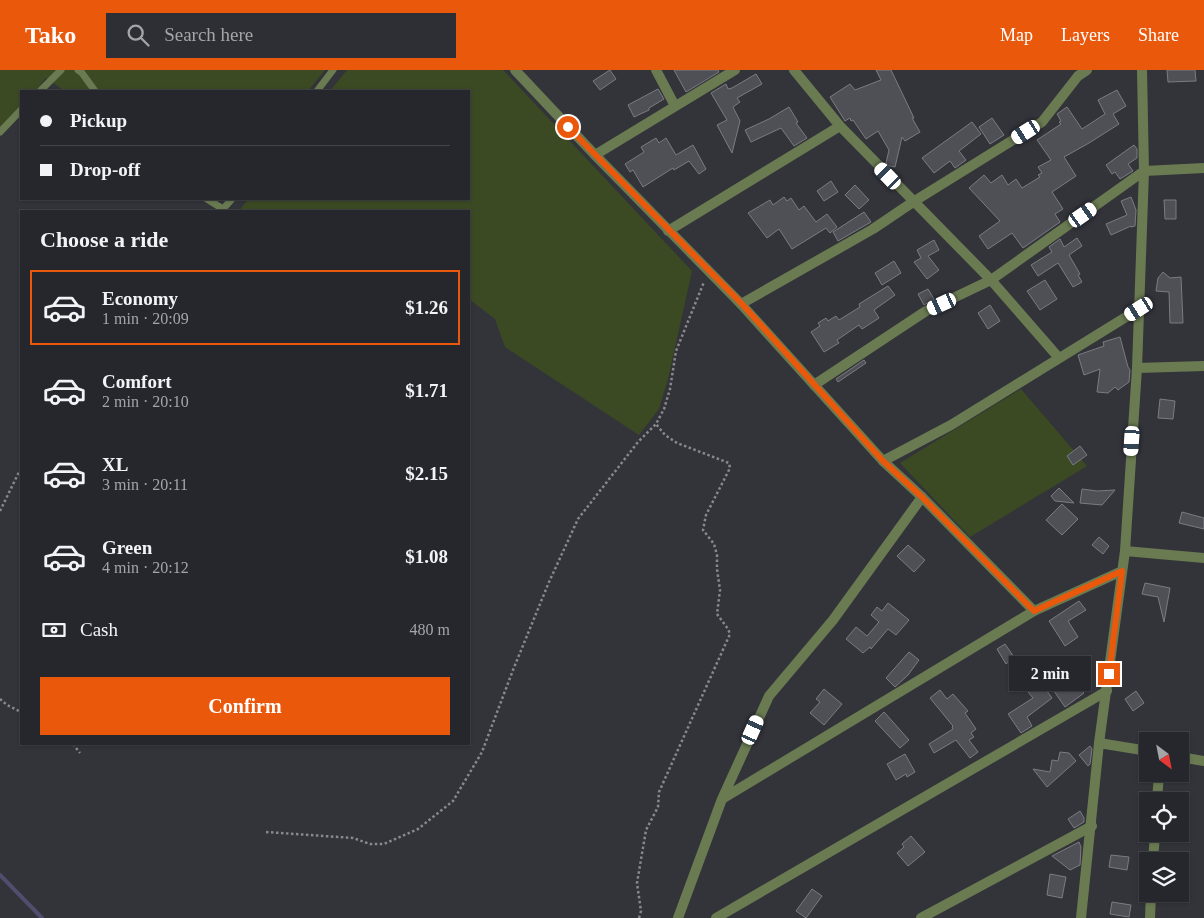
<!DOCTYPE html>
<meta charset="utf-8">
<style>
:root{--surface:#26272c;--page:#2e2f34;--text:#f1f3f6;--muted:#a4a5a9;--line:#424448;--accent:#ea580c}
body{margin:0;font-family:Georgia,serif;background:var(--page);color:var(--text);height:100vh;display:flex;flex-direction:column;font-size:19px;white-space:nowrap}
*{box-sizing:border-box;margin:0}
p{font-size:16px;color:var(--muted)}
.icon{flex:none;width:28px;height:28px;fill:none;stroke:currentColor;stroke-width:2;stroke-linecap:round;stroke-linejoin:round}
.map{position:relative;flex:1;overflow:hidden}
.drawer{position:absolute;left:20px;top:140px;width:450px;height:535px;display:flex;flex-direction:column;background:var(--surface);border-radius:0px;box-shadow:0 1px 4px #0004,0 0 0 1px var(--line)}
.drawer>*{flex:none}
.top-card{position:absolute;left:20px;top:20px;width:450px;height:110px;border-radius:0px;box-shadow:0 1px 4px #0004,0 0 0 1px var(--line);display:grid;align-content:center;height:110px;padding:0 20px;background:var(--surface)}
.needle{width:32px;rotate:148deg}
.fabs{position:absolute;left:1139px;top:662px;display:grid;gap:10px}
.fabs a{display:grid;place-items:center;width:50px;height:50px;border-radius:0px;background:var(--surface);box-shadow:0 1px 4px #0004,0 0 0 1px var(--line);font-size:25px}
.end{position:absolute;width:22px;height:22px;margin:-11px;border:6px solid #ea580c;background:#fff;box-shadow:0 0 0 2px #fff}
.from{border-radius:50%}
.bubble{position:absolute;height:35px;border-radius:0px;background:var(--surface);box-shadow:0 1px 4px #0004,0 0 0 1px var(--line);font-size:16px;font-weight:700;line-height:35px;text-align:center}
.car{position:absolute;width:15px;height:30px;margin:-15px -8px;border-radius:6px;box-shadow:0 0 4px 1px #0007;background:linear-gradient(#fff 24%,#345 0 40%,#fff 0 76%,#345 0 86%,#fff 0)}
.top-card b{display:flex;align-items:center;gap:18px;height:48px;font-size:19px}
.top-card b+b{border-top:1px solid var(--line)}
.top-card i{width:12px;height:12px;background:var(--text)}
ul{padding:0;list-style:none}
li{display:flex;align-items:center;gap:15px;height:75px;margin:0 10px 8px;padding:0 10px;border:2px solid transparent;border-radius:0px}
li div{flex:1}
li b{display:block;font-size:19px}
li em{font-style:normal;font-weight:700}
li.active{border-color:var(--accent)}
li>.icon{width:45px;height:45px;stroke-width:1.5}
h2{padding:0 20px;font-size:22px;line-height:60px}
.pay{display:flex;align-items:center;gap:12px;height:55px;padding:0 20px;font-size:19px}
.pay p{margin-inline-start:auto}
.cta{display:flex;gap:10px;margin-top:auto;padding:10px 20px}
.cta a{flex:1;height:58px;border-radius:0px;background:var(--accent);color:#fff;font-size:20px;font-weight:700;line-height:58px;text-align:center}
header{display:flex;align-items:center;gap:30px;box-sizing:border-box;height:70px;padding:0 25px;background:var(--accent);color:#fff}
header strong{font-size:24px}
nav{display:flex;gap:28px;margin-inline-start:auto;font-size:18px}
.search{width:350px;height:45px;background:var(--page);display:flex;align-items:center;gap:12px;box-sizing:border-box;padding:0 18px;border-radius:0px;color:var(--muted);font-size:19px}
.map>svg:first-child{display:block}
.green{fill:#3b4a23}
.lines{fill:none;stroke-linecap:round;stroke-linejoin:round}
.stream{stroke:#514d6e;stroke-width:4}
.building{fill:#4f4f56;stroke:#7b7b82}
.path{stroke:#88888d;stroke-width:2.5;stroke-dasharray:2.5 2.5;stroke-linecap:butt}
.service{stroke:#6a7b52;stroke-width:7}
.minor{stroke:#6a7b52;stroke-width:10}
.tertiary{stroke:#6a7b52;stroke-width:10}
.route{stroke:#ea580c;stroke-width:6}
</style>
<header>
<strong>Tako</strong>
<div class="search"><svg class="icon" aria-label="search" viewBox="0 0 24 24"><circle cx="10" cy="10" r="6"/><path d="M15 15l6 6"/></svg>Search here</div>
<nav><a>Map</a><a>Layers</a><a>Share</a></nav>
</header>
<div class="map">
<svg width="1204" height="848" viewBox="0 0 1204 848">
<rect width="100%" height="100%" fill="#33343a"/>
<path class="green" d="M0 0H325L308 21H65L46 8 35 21H21V38L0 63Z
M347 0H503L692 201 668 309 659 339 639 365 505 277 495 249 469 229V141H239L248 129H469V21H330Z
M1021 319 1087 396 970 467 900 393Z"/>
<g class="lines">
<path class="stream" d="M0 805 42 848"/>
</g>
<path class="building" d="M610 0 616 9 600 20 593 11Z
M674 0H718L719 2 686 22Z
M876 0H891L914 48H912L920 62 905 71 902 67 895 97 889 96 886 93 889 80 878 61 866 69 853 50 851 51 850 48 845 51 830 27 850 14 855 20 881 10Z
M1167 0H1195L1196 11 1168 12Z
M756 4 762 14 737 28 740 32 733 37 740 51 732 83 717 55 727 50 711 23 726 14 728 19 732 18Z
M658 19 664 29 649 38V40L634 47 628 35Z
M1117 20 1126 36 1113 44 1119 54 1089 73 1064 87 1076 106 1052 122 1063 139 1055 144 1060 152 1023 178 1012 163 988 179 979 166 1000 151 969 118 984 105 991 113 1002 105 1008 115 1016 109 1022 118 1040 107 1038 105 1042 103 1038 97 1051 90 1037 70 1061 54 1059 52 1061 51 1057 44 1067 37 1082 59 1105 44 1098 30Z
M789 37 798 52 796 53 807 68 794 76 781 58 751 72 745 60 769 49Z
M992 48 1004 65 990 74 979 57Z
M972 52 981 64 959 81 966 90 955 98 950 91 934 103 922 88Z
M656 68 659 73 666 68 676 85 693 75 706 99 699 104 689 91 674 100 673 98 643 117 633 100 630 102 625 94 644 82 641 77Z
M1134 75 1137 79V88L1128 94 1133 101 1120 109 1115 102 1112 104 1106 95Z
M831 111 838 122 824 131 817 121Z
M855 115 869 130 859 139 845 125Z
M784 127 787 131 791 128 799 140 804 136 816 152 827 144 837 157 830 163 826 158 792 179 779 159 767 168 748 143 770 130 773 135Z
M1131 127 1136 140 1135 156 1131 157V156L1111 165 1106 154 1127 145 1121 131Z
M1164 130H1176V149H1165Z
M864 142 871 152 838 171 833 162Z
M1077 168 1082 176 1069 185 1080 204 1078 205 1082 212 1073 217 1058 193 1038 206 1031 195 1052 182 1049 177 1060 169 1064 177Z
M934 170 939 180 928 186 939 200 927 209 914 192 921 188 917 180Z
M894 191 901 203 882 215 875 203Z
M1163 202 1170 208 1181 207 1183 253H1170L1169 222 1156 221 1158 208Z
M1045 210 1057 229 1040 240 1027 221Z
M888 216 895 225 874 240 879 248 862 259 859 255 837 270 839 273 824 282 811 262 820 256 818 253 826 248 828 251 836 246 839 250 860 237 859 234Z
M928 219 934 229 924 235 918 224Z
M990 235 1000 251 988 259 978 243Z
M1120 267 1128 297 1130 300 1129 312 1118 320 1115 317 1108 323 1097 322 1100 299 1084 305 1078 285 1104 276 1103 272Z
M864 290 866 293 838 312 836 309Z
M1160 329 1175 331 1173 349 1158 348Z
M1080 376 1087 385 1073 395 1067 386Z
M1059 418 1074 433 1055 431 1051 426Z
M1082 419 1097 421 1115 420 1102 435 1080 433Z
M1062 434 1078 449 1062 465 1046 450Z
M1182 442 1204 448V459L1179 453Z
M1099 467 1109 476 1103 484 1092 475Z
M908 475 925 490 914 502 897 486Z
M1145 513 1170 518 1164 552 1158 527 1142 524Z
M1079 531 1086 540 1068 551 1078 567 1065 576 1049 551Z
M888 533 909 550 896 565 888 559 871 579 870 577 863 583 846 569 856 557 867 566 879 552 871 545 877 537 882 541Z
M1005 574 1014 587 1006 594 997 579Z
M909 582 919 590 908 605 895 617 886 608Z
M1032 601 1052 628 1027 647 1032 656 1021 663 1008 644 1033 628 1019 611Z
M1071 609 1084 623 1065 637 1054 621Z
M824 619 842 634 824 655 810 643 820 632 816 629Z
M940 620 947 629 953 624 968 641 965 643 976 659 971 663 974 667 969 670 978 682 970 688 956 670 934 683 929 674 953 659 952 657 953 656 930 628Z
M1136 621 1144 633 1133 641 1125 629Z
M884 642 909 670 900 678 875 651Z
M1090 676 1092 679 1090 694 1088 696 1079 685Z
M1060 682 1069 683 1076 691 1047 717 1033 699 1050 702 1052 690 1058 691Z
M905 684 915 702 907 707 906 704 896 710 887 694Z
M1080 741 1084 748V752L1074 758 1068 749Z
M911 766 925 782 908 796 897 783 904 777 902 774Z
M1079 772 1081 777 1080 795 1070 800 1052 786Z
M1111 785 1129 787 1127 800 1109 797Z
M1050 804 1066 807 1062 828 1047 825Z
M812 819 822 826 806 848 796 841Z
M1112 832 1131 835 1129 847 1110 844Z"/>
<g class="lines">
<path class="path" d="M0 441 21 398
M0 629 7 635 21 642
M73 674 80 683
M266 762 353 768 370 774H384L418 759 453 731 482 682 513 600 549 512 578 449 638 372 656 354 664 339 670 319 676 281 704 212
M639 848 641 841 637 813 646 760 658 737 659 722 730 564 728 559 717 544 720 520 717 499V485L714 474 703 460 706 445 730 398 729 393 677 373 665 365 656 354"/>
<path class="service" d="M78 0 82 3 95 21
M40 21 61 0
M317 21 333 0
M0 62 21 40
M207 129 223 139 232 129"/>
<path class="minor" d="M656 0 675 36
M794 0 840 56 991 210 1059 288
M595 85 735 0
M668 161 840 56
M741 234 873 159 913 132 1042 52 1078 6 1087 0
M1137 298 1204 296
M814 315 926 241 991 210 1144 101 1204 98
M883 391 951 355 1139 239
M1125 481 1204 488
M1099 673 1148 681
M1180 687 1204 691
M722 729 1034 541
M1157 731 1159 704
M1153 791 1155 764
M678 848 722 729 769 626 833 550 922 427
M716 848 1107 621
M921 848 1092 756
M1150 848 1151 824"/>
<path class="tertiary" d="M515 0 595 85 741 234 883 391 922 427 1034 541 1122 501
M1081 848 1099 673 1125 481 1137 298 1144 101 1142 0"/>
</g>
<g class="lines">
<path class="route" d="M568 57 742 234 883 391 922 427 1034 541 1122 501 1109 604"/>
</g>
</svg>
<div class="fabs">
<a><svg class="needle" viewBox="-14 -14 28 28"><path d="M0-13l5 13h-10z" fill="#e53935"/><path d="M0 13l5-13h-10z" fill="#a4a5a9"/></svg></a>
<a><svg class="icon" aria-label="locate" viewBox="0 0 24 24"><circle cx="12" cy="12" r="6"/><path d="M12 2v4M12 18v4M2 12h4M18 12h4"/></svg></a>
<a><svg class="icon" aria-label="layers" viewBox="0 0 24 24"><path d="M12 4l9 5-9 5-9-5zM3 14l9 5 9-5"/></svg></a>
</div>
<i class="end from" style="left:568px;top:57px"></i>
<i class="end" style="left:1109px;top:604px"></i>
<div class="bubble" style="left:1009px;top:586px;width:82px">2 min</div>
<i class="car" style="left:1026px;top:62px;rotate:238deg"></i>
<i class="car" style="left:888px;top:106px;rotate:316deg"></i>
<i class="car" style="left:1083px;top:145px;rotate:55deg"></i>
<i class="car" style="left:942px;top:234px;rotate:245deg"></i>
<i class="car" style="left:1139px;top:239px;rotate:238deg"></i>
<i class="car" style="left:1132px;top:371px;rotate:184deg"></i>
<i class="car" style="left:753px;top:660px;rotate:24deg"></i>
<div class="top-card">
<b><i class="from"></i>Pickup</b>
<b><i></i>Drop-off</b>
</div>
<section class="drawer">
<h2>Choose a ride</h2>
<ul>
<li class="active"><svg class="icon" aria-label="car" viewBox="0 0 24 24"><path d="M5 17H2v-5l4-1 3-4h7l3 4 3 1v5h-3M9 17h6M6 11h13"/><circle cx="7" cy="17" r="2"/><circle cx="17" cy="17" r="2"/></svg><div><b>Economy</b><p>1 min · 20:09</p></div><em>$1.26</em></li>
<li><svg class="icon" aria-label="car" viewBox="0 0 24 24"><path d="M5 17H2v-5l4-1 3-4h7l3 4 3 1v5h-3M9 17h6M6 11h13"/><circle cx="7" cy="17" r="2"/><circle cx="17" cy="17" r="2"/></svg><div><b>Comfort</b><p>2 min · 20:10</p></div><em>$1.71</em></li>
<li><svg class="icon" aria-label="car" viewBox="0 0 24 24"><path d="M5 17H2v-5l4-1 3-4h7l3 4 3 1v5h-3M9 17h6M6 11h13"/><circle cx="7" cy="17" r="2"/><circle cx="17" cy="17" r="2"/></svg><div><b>XL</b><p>3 min · 20:11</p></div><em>$2.15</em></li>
<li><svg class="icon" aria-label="car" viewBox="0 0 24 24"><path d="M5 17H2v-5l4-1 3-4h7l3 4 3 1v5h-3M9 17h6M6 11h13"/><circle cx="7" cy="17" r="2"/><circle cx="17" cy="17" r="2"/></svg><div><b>Green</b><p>4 min · 20:12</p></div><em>$1.08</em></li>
</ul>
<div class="pay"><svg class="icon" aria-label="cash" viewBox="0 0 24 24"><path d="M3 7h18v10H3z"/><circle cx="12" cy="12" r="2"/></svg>Cash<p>480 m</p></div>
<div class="cta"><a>Confirm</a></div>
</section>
</div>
